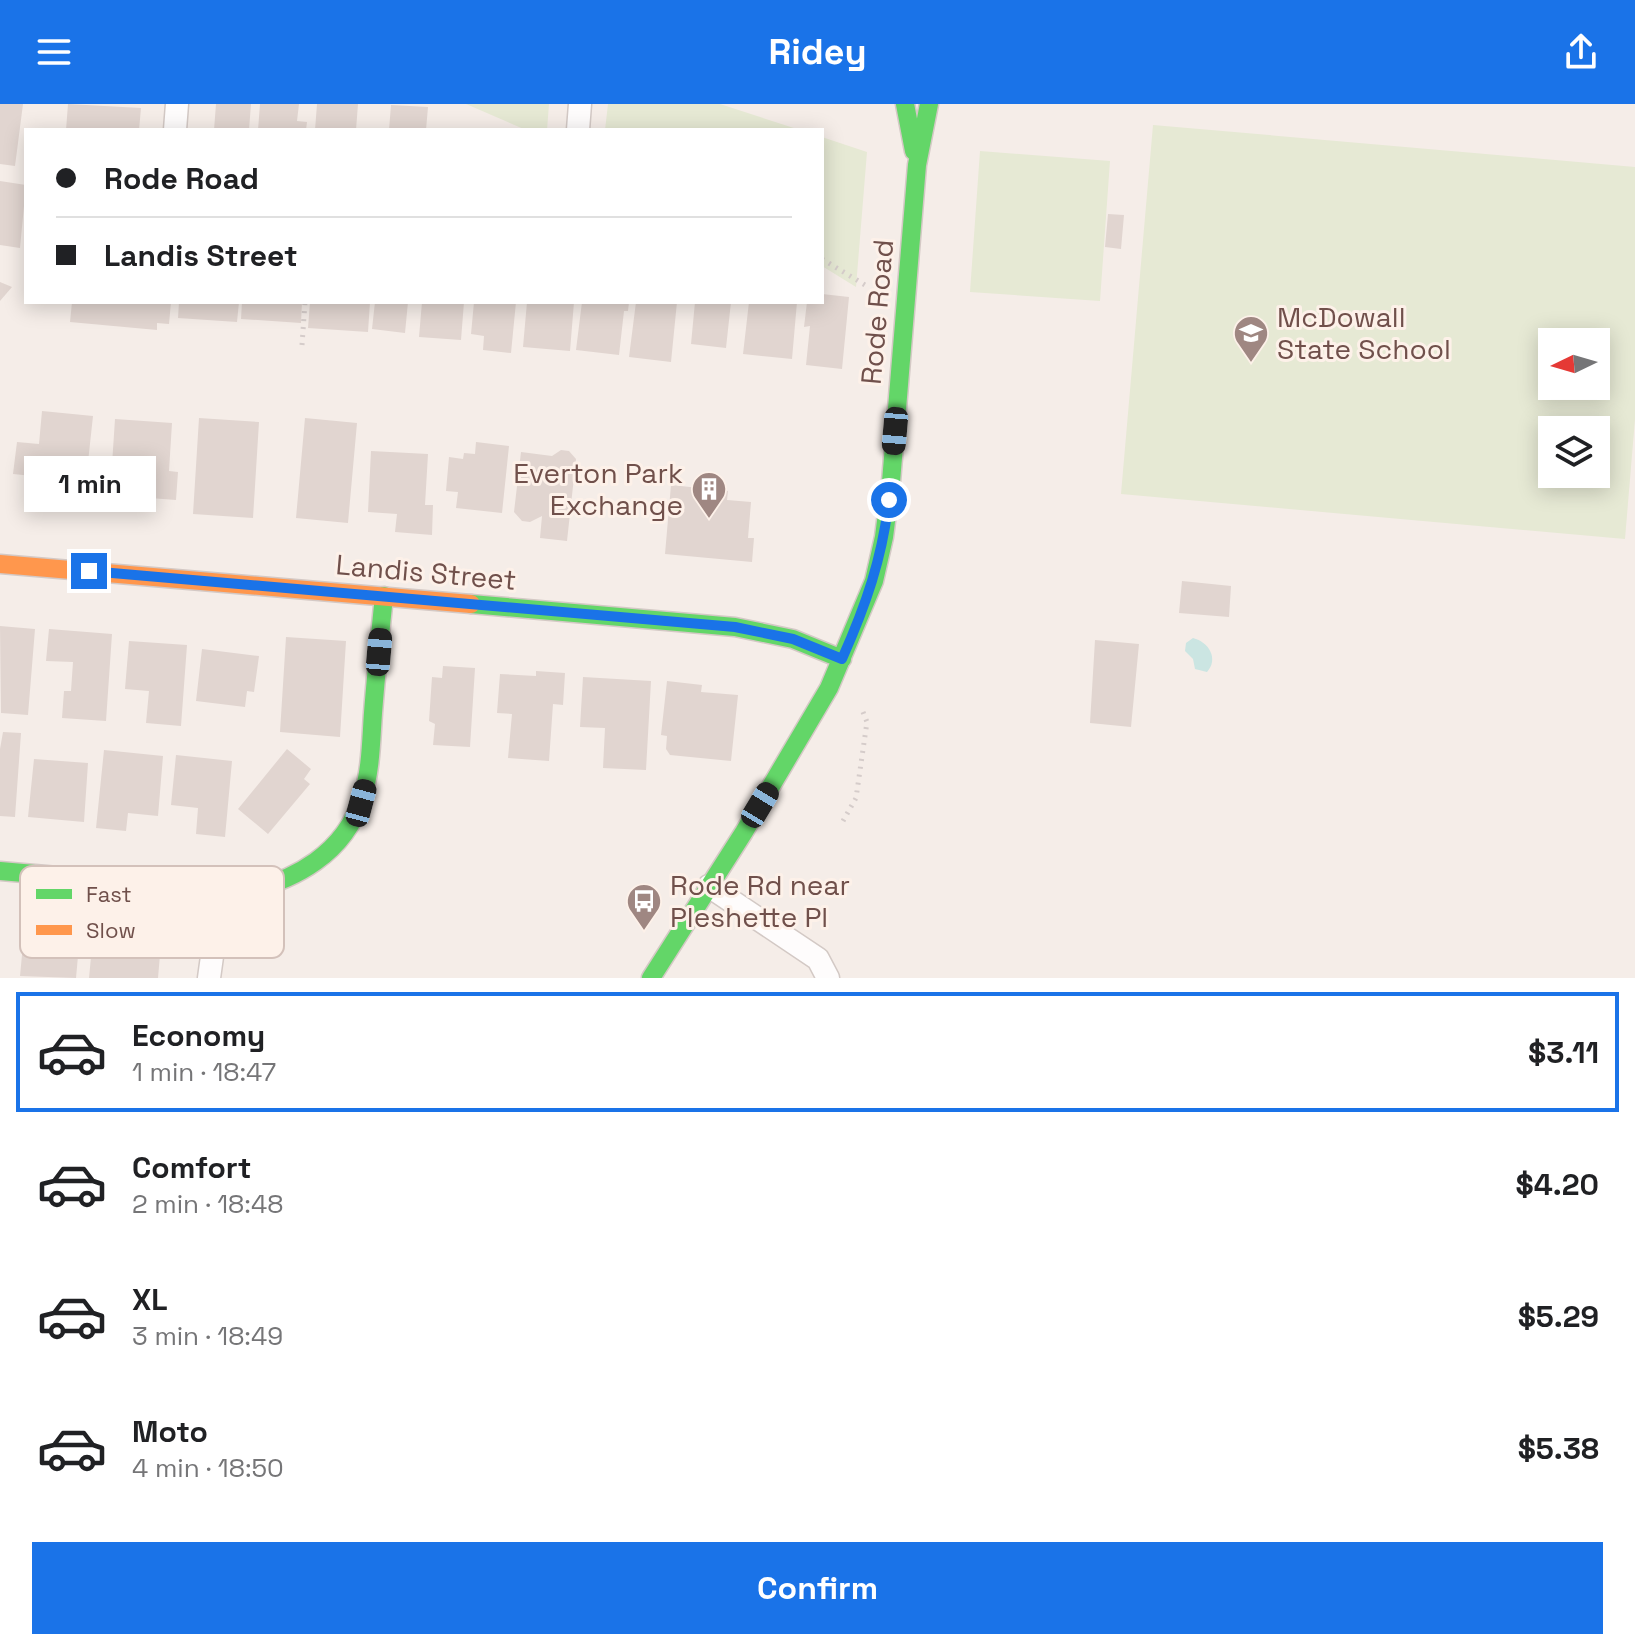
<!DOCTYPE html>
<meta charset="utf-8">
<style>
:root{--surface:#fff;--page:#f2f2f2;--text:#202124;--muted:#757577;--line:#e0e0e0;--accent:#1a73e8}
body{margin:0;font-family:"Space Grotesk",sans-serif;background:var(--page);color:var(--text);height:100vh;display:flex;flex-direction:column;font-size:30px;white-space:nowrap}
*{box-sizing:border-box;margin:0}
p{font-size:26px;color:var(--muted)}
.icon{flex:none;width:44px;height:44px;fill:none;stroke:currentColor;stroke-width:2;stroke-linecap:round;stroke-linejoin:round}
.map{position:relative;height:874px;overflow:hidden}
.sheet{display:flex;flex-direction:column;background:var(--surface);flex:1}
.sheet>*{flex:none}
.banner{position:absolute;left:24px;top:24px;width:800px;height:176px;border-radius:0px;box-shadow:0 4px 20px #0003;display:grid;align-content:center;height:176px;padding:0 32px;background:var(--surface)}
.needle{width:52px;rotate:265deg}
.buttons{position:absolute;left:1538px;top:224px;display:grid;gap:16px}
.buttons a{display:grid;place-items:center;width:72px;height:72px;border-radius:0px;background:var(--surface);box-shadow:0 4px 20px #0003;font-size:40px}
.end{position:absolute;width:36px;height:36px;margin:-18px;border:10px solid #1a73e8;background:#fff;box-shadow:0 0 0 4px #fff}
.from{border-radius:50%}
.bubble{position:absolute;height:56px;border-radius:0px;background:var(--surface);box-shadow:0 4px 20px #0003;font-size:26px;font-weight:800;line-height:56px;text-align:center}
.car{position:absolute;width:24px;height:48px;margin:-24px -12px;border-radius:10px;box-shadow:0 0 6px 2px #0007;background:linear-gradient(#222 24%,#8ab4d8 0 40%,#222 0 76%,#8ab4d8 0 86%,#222 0)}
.banner b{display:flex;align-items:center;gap:28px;height:76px;font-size:30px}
.banner b+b{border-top:2px solid var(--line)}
.banner i{width:20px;height:20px;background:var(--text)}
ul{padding:14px 0 0;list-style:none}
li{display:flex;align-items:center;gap:24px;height:120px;margin:0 16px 12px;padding:0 16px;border:4px solid transparent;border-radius:0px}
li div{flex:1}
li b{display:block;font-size:30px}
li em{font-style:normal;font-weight:800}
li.on{border-color:var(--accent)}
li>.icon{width:72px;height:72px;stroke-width:1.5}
.cta{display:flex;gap:16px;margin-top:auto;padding:16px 32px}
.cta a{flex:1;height:92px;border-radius:0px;background:var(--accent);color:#fff;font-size:32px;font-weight:800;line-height:92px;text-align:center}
header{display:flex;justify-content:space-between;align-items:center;height:104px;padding:0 32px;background:var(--accent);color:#fff;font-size:36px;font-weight:800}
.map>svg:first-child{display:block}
.green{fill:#e6e9d4;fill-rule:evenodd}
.water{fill:#cbe5e2}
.building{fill:#e1d5d0}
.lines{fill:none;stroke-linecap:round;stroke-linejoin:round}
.street-casing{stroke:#d3c9c5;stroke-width:25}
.fast-casing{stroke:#d4c9c5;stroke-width:21}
.slow-casing{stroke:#d4c9c5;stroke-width:21}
.path{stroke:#d5ccca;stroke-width:5;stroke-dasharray:2 6;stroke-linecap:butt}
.street{stroke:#fefcfc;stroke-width:22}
.fast{stroke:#63d668;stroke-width:18}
.slow{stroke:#ff974d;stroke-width:18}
.route{stroke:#1a73e8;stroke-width:10}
.labels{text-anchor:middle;stroke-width:6;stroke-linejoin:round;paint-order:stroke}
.street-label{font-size:28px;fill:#70504b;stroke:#fdf1e9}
.poi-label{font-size:28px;fill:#70504b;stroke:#fdf1e9;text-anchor:start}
.key{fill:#fdf1e9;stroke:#d3c1ba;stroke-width:2}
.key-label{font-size:22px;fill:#70504b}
</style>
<header><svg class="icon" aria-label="menu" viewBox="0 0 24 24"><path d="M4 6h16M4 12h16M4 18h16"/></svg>Ridey<svg class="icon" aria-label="share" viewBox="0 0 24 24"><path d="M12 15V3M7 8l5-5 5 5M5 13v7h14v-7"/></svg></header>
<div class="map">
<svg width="1635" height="874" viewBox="0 0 1635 874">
<rect width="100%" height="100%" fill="#f5ede8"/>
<path class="green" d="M466 0H549L547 26H526Z
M608 0H720L800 26H605Z
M1153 21 1635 63V315L1625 435 1121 390ZM1552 238H1596V282H1552ZM1552 326H1596V370H1552Z
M822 33 867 48 856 183 822 162Z
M980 47 1110 57 1100 197 970 188Z"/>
<path class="water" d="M1193 534C1209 538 1219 555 1207 568L1195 565 1193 555 1185 547 1186 539Z"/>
<path class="building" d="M0 0H23L15 62 0 60Z
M68 0 141 4 139 26H66Z
M216 0H251L249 26H214Z
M260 0H299L297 17 307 18 306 26H258Z
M317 0H358L356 26H315Z
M391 1 428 3 426 26H389Z
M0 77 26 81 20 144 0 141Z
M1108 110 1124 111 1121 145 1105 143Z
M0 178 12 183 0 197Z
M822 190 849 193 842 265 806 261 810 222 804 223 807 198H822Z
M72 198H171L169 220 157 219V226L70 218Z
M179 198H239L237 218 178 214Z
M242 198H302L301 219 241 215Z
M310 198H370L368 228 308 224Z
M375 198H408L405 229 372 225Z
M422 198H464L461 236 419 233Z
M474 198H516L511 249 483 246 484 232 471 230Z
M527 198H574L570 247 523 243Z
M582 198H629L628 207H624L619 251 576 246Z
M636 198H677L671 258 629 253Z
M695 198H731L726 244 691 240Z
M749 198H797L792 255 743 250Z
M42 307 93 312 84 395 41 391 43 373 13 370 17 338 39 340Z
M199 314 259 318 253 414 193 410Z
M305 314 357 319 348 419 296 414Z
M115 315 172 319 169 367 178 368 176 396 110 391Z
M476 338 509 342 502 409 456 404 458 388 446 387 449 353 463 355 464 349 475 350Z
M561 346 569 347 576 355 567 437 540 434 542 412 530 418 522 417 514 408 521 348 552 352Z
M371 347 428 350 425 401H433L432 431 395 428 397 410 368 408Z
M671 381 728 387 727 396 751 398 748 434H754L752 458 665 450Z
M1182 477 1231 482 1229 513 1179 509Z
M0 522 35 525 28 611 1 609Z
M49 525 112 530 106 617 62 614 64 587H71L73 558 46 557Z
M286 533 346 537 340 633 280 628Z
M1095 536 1139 540 1131 623 1090 619Z
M129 537 187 541 181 622 146 619 149 587 125 585Z
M202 545 259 552 254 588 247 587 245 603 196 597Z
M443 562 475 564 470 643 433 641 435 620 429 617 432 573 442 574Z
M536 567 565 569 563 601 553 600 549 657 508 654 512 610 497 609 500 570 536 572Z
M583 573 651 577 646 666 603 664 605 624 580 623Z
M667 577 702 581 701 588 738 591 731 657 670 651 666 645 667 632 661 631Z
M3 628 21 629 15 713 0 712V645Z
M287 645 311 665 304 675 310 680 268 730 238 705Z
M104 646 163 652 158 712 128 709 126 727 96 724Z
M176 651 232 657 225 733 196 730 198 704 171 701Z
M34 655 88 659 84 718 28 713Z
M53 827 80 830 76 874 20 872 24 830 52 833Z
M93 832 161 839 158 874H89Z"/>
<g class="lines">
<g class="street-casing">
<path id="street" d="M175 26 177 0
M578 26 580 0
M709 782 818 855 828 874
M209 874 221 788"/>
</g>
<g class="fast-casing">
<path id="fast" d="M905 0 914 47
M471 500 735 523 793 535 842 555
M0 767 242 788C295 777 345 749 362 694 371 667 371 637 373 609 376 570 380 531 384 492
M651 874 744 728 829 584 874 477 884 433 891 378 917 61 929 0"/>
</g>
<g class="slow-casing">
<path id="slow" d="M0 460 471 500"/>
</g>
<path class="path" d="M822 155 865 181
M302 241 305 198
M843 717 856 694 867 618 863 608"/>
<use href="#street" class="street"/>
<use href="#fast" class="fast"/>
<use href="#slow" class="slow"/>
</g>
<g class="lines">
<path class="route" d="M89 467 735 523 793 535 842 555C866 501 882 455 889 396"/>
</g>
<defs>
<g id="school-pin" transform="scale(1.8)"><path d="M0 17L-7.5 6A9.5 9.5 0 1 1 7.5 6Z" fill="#9f8782" stroke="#fdf1e9"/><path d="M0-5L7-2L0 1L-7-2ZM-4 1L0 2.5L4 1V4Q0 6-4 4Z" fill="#fff"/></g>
<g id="building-pin" transform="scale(1.8)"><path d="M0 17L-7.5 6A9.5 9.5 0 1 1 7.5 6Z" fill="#9f8782" stroke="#fdf1e9"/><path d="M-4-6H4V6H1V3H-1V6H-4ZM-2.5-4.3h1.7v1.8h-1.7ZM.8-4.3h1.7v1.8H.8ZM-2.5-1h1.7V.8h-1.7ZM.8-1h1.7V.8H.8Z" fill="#fff"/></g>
<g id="bus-pin" transform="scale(1.8)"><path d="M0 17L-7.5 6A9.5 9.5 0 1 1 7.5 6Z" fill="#9f8782" stroke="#fdf1e9"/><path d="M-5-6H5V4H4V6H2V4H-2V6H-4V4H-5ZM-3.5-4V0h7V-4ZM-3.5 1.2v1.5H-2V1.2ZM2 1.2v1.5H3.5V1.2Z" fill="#fff"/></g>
</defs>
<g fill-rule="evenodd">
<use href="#school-pin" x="1251" y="229"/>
<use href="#building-pin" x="709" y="385"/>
<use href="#bus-pin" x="644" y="797"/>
</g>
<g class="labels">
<g class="street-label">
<text transform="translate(877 208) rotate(-85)" y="10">Rode Road</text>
<text transform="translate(426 468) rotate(5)" y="10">Landis Street</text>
</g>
<g class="poi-label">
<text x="1277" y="223">McDowall<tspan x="1277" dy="32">State School</tspan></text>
<text x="683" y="379" text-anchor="end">Everton Park<tspan x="683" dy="32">Exchange</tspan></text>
<text x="670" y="791">Rode Rd near<tspan x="670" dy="32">Pleshette Pl</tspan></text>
</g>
</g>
<rect x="20" y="762" width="264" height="92" rx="12" class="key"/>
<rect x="36" y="785" width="36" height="10" fill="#63d668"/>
<rect x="36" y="821" width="36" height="10" fill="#ff974d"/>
<g class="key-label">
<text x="86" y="798">Fast</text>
<text x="86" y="834">Slow</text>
</g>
</svg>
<div class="buttons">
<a><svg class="needle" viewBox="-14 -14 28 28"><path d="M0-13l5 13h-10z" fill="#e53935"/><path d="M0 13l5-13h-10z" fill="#757577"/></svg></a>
<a><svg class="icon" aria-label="layers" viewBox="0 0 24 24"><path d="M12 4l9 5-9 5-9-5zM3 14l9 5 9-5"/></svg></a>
</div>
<i class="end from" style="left:889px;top:396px"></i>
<i class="end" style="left:89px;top:467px"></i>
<div class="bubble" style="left:24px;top:352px;width:132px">1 min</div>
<i class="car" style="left:895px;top:327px;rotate:185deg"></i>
<i class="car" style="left:379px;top:548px;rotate:5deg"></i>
<i class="car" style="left:361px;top:699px;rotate:15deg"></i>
<i class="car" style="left:760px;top:701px;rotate:31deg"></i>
<div class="banner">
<b><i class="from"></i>Rode Road</b>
<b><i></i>Landis Street</b>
</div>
</div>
<section class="sheet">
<ul>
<li class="on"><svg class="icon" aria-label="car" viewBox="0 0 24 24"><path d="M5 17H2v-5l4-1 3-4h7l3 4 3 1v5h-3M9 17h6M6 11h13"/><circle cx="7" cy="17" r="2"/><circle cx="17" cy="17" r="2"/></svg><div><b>Economy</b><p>1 min · 18:47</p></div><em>$3.11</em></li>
<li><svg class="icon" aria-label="car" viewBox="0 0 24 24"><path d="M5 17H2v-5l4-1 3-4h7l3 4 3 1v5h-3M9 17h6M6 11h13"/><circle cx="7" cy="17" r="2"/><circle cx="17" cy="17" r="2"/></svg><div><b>Comfort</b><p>2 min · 18:48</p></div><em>$4.20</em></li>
<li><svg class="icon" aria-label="car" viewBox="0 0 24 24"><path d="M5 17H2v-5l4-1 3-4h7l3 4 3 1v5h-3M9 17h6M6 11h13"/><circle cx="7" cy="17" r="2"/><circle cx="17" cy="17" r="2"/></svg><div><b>XL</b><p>3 min · 18:49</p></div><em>$5.29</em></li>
<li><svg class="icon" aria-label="car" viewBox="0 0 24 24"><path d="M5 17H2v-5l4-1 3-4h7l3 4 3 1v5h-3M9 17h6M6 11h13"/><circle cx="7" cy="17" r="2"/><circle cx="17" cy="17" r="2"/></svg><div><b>Moto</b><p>4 min · 18:50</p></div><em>$5.38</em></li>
</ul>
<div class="cta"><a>Confirm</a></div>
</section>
